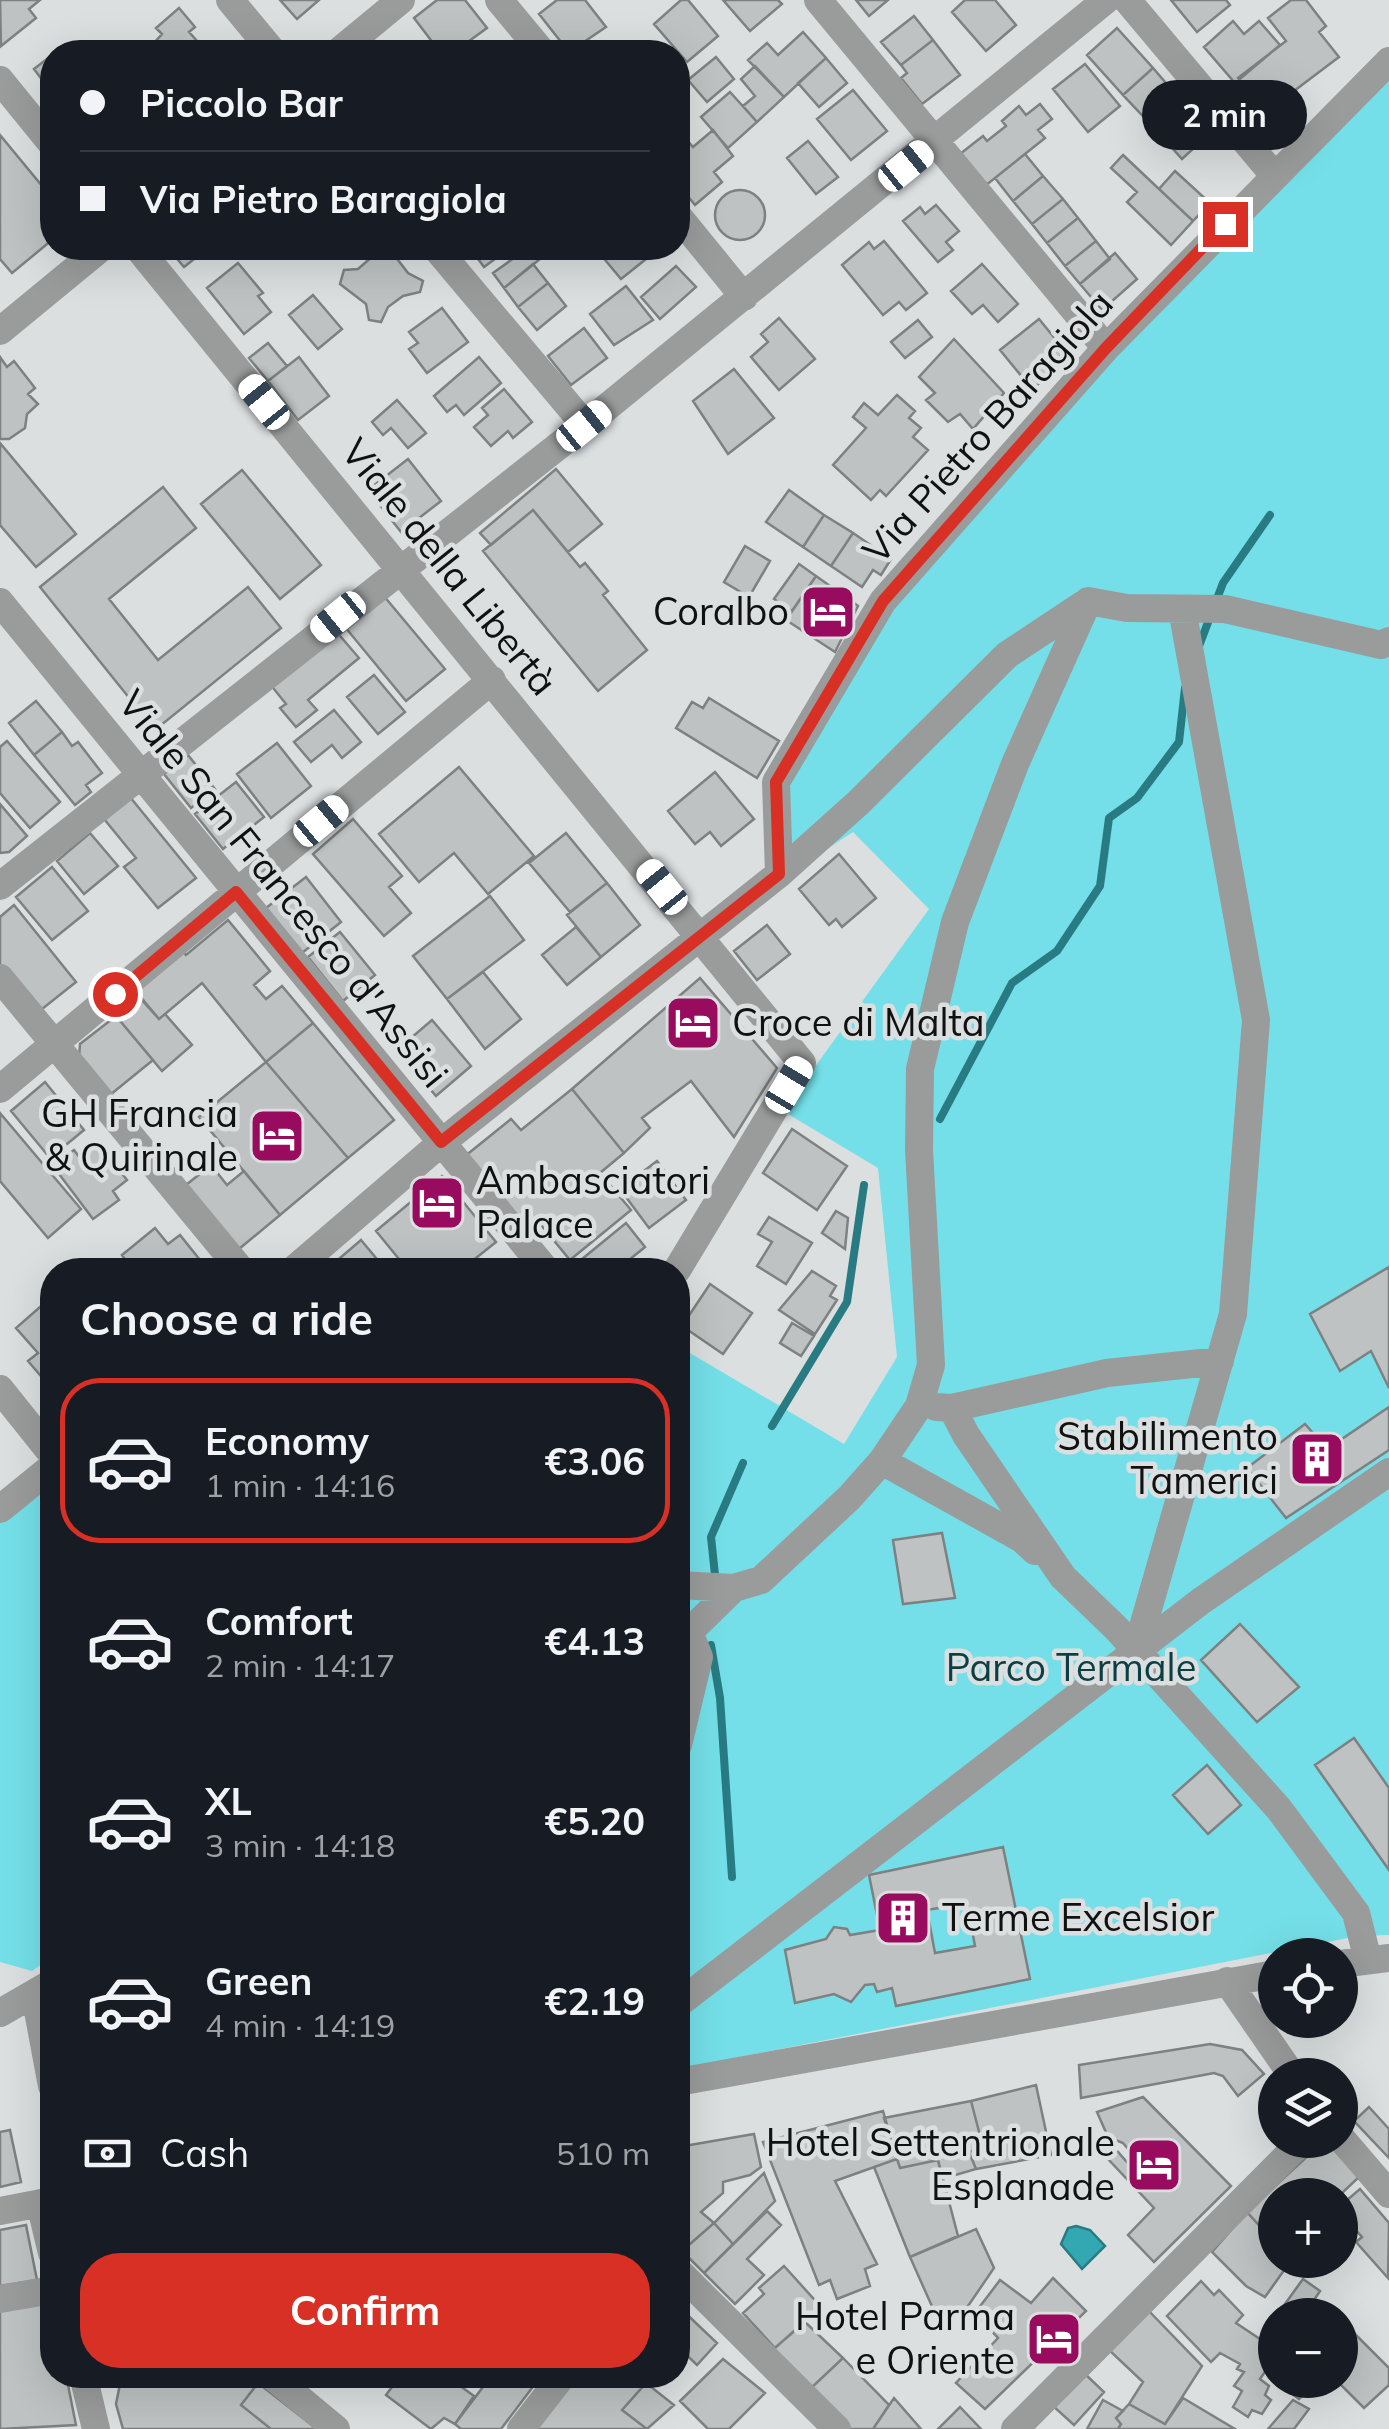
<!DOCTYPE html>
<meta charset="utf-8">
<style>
:root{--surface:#171b24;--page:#242831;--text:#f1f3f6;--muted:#9ea1a6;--line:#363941;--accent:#d93025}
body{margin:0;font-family:Mulish,sans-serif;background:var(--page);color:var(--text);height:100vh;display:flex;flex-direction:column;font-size:38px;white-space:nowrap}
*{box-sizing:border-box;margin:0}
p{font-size:32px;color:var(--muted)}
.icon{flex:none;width:55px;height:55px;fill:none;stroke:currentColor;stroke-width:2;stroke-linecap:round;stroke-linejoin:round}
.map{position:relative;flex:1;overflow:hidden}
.drawer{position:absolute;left:40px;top:1258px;width:650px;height:1130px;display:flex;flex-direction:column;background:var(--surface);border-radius:40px;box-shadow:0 10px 40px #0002}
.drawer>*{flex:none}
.banner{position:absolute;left:40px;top:40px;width:650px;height:220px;border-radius:40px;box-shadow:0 10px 40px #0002;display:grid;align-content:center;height:220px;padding:0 40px;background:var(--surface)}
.fabs{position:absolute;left:1258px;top:1938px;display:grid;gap:20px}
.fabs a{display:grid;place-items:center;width:100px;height:100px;border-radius:50%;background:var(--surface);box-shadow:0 10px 40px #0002;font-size:50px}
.end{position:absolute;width:45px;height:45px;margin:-22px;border:12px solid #d93025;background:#fff;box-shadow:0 0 0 5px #fff}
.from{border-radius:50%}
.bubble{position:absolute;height:70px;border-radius:35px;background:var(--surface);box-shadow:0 10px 40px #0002;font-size:32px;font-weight:700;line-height:70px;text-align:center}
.car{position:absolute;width:30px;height:60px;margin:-30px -15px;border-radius:12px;box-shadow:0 0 8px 2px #0007;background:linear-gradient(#fff 24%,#345 0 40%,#fff 0 76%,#345 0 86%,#fff 0)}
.banner b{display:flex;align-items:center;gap:35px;height:95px;font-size:38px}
.banner b+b{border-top:2px solid var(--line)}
.banner i{width:25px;height:25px;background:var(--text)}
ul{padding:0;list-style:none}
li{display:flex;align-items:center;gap:30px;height:165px;margin:0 20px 15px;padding:0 20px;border:5px solid transparent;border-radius:40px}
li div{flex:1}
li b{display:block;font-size:38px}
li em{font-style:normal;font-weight:700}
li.active{border-color:var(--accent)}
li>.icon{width:90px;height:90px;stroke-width:1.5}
h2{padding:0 40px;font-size:45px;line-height:120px}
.pay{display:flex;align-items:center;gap:25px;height:110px;padding:0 40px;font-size:38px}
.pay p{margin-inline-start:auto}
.action{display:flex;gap:20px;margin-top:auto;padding:20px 40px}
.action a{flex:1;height:115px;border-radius:40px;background:var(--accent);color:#fff;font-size:40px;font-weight:700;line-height:115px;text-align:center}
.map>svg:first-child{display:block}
.green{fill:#74dfe8}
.water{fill:#33a8b2;stroke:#287b82;stroke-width:2.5}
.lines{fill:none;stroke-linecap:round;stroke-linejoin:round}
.stream{stroke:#287b82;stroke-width:8}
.building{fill:#bec2c2;stroke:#7e8181;stroke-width:2.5;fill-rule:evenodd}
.minor{stroke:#9a9b9b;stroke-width:28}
.route{stroke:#d93025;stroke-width:12}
.labels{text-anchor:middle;stroke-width:9;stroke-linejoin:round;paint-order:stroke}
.street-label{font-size:38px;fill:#101111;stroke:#dcdfe0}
.poi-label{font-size:38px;fill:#101111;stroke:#dcdfe0;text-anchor:end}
.park-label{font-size:38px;fill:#0b3f44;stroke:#dcdfe0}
</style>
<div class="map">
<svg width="1389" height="2429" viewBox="0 0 1389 2429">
<rect width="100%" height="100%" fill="#dcdfe0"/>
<path class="green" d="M1389 71V1935L1358 1936 678 2069V1346L844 1444 897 1357 878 1168 783 1111 929 909 853 832 789 874 786 780 890 605 1243 217Z
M52 1474V1957L32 1971 0 1962V1518Z"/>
<path class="water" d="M1076 2226 1090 2230 1105 2246 1082 2269 1061 2244 1068 2228Z"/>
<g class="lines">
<path class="stream" d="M1215 604 1223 583 1270 515
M1199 646 1210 617
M940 1119 1012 983 1057 951 1100 886 1109 818 1137 798 1179 742 1185 688
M772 1426 847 1302 864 1185
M715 1575 711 1537 743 1463
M711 1645 720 1698 732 1877"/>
</g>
<path class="building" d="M0 0H40L29 9 36 18 1 46Z
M280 0H319L297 19Z
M437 0H465L487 28 454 52H440L414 18Z
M557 0H585L606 27 569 52 539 14Z
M681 0H688L718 36 687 62 654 24Z
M723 0H778L782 4 750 31Z
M856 0H888L869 16Z
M965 0H995L1016 25 986 51 952 12Z
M1171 0H1226L1230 5 1197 32Z
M1291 0H1306L1326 26 1319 32 1339 57 1290 94 1297 103 1265 128 1251 110 1259 104 1238 78 1286 41 1268 18Z
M179 8 195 27 189 32 207 52H146L162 34 156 28Z
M914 16 933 40 901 65 881 42Z
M1233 21 1244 34 1259 21 1280 45 1235 83 1204 47Z
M1117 28 1153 68 1123 95 1087 55Z
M803 32 826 58 784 97 748 60 767 43 778 55Z
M933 40 960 75 922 104 901 78 907 73 901 65Z
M52 55V93L34 69Z
M716 57 734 79 707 102 688 80Z
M826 58 847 83 819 107 798 83Z
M1085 64 1120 106 1088 132 1053 89Z
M755 66 784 97 757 122 743 106 755 96 741 79Z
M1153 68 1184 104 1156 130 1123 95Z
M853 90 887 131 851 160 817 119Z
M730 92 757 122 728 148 701 117Z
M1040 104 1052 119 1038 130 1045 138 985 186 960 154 983 136 987 141 1006 126 1002 121 1019 106 1026 115Z
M1184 104 1198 118 1192 123 1205 138 1182 159 1156 130Z
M713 130 733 156 714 172 722 182 695 205 678 184V146L686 139 693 147Z
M0 135 52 198V240L12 273 0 259Z
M808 141 838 177 816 194 787 158Z
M1025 154 1043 176 1013 201 995 178Z
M1123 155 1193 221 1171 245 1127 202 1137 192 1111 168Z
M1175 171 1210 203 1193 221 1159 189Z
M1043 176 1063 199 1032 224 1013 201Z
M715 215a25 25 0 1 1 50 0a25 25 0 1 1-50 0Z
M1063 199 1078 218 1047 243 1032 224Z
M936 205 959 231 946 242 953 250 938 262 903 221 920 207 925 214Z
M1078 218 1096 241 1065 266 1047 243Z
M884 241 927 293 906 310 899 302 883 315 842 265 869 242 874 249Z
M1096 241 1110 259 1080 284 1065 266Z
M168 248H208L184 267Z
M376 248H398V260L408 273 423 281 420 292 403 296 388 307 381 322 369 320 366 304 340 284 344 270 358 269 373 256Z
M470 248H510L484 267Z
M528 248 540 259 504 288 493 273Z
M610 248H636L646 259 621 279 601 255Z
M1115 253 1137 279 1102 310 1080 284Z
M238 263 263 293 258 296 271 312 244 334 207 288Z
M533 264 548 283 518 307 504 288Z
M982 264 1018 304 998 322 983 305 972 314 951 291Z
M676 266 696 287 660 319 641 297Z
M548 283 566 306 537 330 518 307Z
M626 286 653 320 614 345 590 314Z
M313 295 342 329 318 349 289 315Z
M442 308 468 342 427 373 409 349 418 343 409 332Z
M779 318 815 359 779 390 751 357 768 342 761 334Z
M1039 319 1066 352 1045 368 1050 375 1032 389 1000 350Z
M918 320 932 337 905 358 891 342Z
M584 328 607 358 571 385 548 356Z
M954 339 1004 393 973 429 960 414 948 422 926 400 935 393 919 377Z
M268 343 287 366 268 381 249 358Z
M0 357 7 367 14 361 35 388 28 394 38 404 27 414 25 428 9 439H0Z
M299 357 329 396 298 420 268 381Z
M479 357 501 383 464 415 456 405 447 412 434 396Z
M734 369 774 418 728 454 693 401Z
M504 389 532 422 513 438 508 431 491 446 474 427 488 415 482 408Z
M897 395 915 411 909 418 921 428 913 437 928 450 886 496 880 490 871 500 833 465 866 428 853 417 864 403 878 415Z
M397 400 426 433 408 448 391 428 383 435 372 422Z
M0 443 76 534 36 567 0 525Z
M408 459 441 501 401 532 368 490Z
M556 469 602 524 568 552 533 510 491 545 480 533Z
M242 470 321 565 280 599 201 504Z
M163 487 196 528 109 599 158 660 248 587 281 628 155 730 40 587Z
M789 490 824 515 803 547 766 522Z
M533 510 580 567 585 563 608 591 603 595 647 650 598 691 483 551Z
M824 515 853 533 831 566 803 547Z
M853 533 891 559 881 575 873 570 862 587 831 566Z
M745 546 770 561 749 597 724 582Z
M799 564 816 576 792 611 774 599Z
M816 576 858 606 835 652 786 620Z
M383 595 445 669 406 701 345 627Z
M335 630 359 658 308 700 317 710 296 727 280 708 286 704 270 684Z
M374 675 405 712 378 734 347 697Z
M709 698 779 741 757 778 676 728 692 702 703 708Z
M36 701 62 732 34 755 9 723Z
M334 710 361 742 342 758 332 745 311 762 294 742Z
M62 732 72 746 78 742 102 773 86 785 91 792 75 805 34 755Z
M7 741 60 802 30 828 0 793V747Z
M277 743 311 786 271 818 237 774Z
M188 755 215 789 191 808 164 774Z
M459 767 534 856 488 894 454 853 419 882 379 834Z
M715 772 754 819 721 846 710 832 695 844 668 811Z
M236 782 264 817 223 849 195 814Z
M130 797 196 878 158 908 124 867 136 858 104 819Z
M0 804 27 836 9 852 0 853Z
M353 819 402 876 389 887 411 913 384 936 313 854Z
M90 833 118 866 84 894 57 861Z
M566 833 607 883 570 912 529 863Z
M839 854 876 898 842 927 836 919 829 925 799 889Z
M52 867 88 911 52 940 16 897Z
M306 877 341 922 302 953 266 908Z
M607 883 640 925 601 957 567 915Z
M490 896 524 940 447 999 413 956Z
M14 905 76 982 37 1013 0 966V917Z
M228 920 270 971 254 985 266 999 282 986 313 1023 266 1062 202 983 159 1019 134 989 182 950 186 955Z
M767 925 790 954 757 980 734 951Z
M576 927 601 957 567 985 542 955Z
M340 932 375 975 343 1001 308 957Z
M483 972 521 1019 485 1049 447 999Z
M700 978 777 1068 734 1137 691 1081 642 1118 650 1128 624 1153 572 1089Z
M139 997 159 1019 165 1014 192 1045 162 1071 116 1016Z
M116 1016 153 1060 110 1095 79 1058 80 1044Z
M432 1020 471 1066 436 1096 397 1050Z
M313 1023 394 1120 348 1158 266 1062Z
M266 1062 348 1158 280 1215 199 1117Z
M45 1082 84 1130 50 1158 11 1111Z
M572 1089 624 1153 600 1173 631 1210 570 1260 536 1219 524 1229 464 1157 511 1119 521 1130Z
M0 1113 81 1209 48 1238 0 1181Z
M792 1129 847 1166 817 1210 763 1173Z
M99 1144 127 1180 113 1191 119 1200 93 1219 53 1166 74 1150 80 1158Z
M657 1161 686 1200 649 1228 620 1189Z
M211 1165 227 1185 244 1171 280 1215 239 1249 186 1185Z
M442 1176 496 1242 461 1270H408L376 1231Z
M836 1211 848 1218 845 1249 822 1233Z
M769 1217 812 1243 786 1284 757 1266 772 1242 758 1234Z
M626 1223 645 1247 629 1260 637 1270H581L576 1264Z
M155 1228 168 1244 180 1235 208 1270H132L122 1255Z
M361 1240 386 1270H326Z
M1389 1267V1388L1371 1351 1340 1371 1310 1314Z
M812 1271 836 1286 830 1296 837 1300 815 1334 779 1310Z
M710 1284 752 1313 723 1354 682 1326Z
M40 1307 52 1321V1389L28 1361 38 1353 16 1328Z
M792 1323 814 1336 801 1356 780 1343Z
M1389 1407V1450L1286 1518 1247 1468 1305 1424 1327 1449Z
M942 1533 955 1598 903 1604 893 1540Z
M1240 1624 1299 1687 1257 1722 1201 1660Z
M1354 1738 1389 1788V1870L1315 1765Z
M1207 1765 1241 1805 1208 1834 1173 1795Z
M1003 1847 1030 1979 896 2006 892 1988 877 1992 874 1984 865 1985 851 2002 834 1994 795 2003 785 1950 826 1939 834 1927 847 1929 850 1935 880 1930 869 1875ZM967 1903 975 1946 935 1953 927 1910Z
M1210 2044 1242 2050 1264 2074 1238 2096 1223 2076 1214 2073 1081 2098 1079 2065Z
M1036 2085 1051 2155 976 2169 969 2152 983 2147 971 2101Z
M1143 2097 1231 2186 1154 2262 1128 2235 1154 2208 1108 2159 1118 2152 1133 2169 1140 2163 1123 2143 1108 2137 1097 2112Z
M971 2101 983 2147 969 2152 976 2169 942 2179 938 2160 900 2168 884 2118Z
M1369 2107 1389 2129V2158L1354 2121Z
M883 2111 897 2159 835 2181 877 2264 865 2269 870 2286 837 2299 830 2280 819 2285 763 2142Z
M10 2130 21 2182 0 2187V2132Z
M754 2134 761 2167 750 2175 723 2182V2193L701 2212 714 2223 682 2251 678 2247V2147Z
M1325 2140 1359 2177 1340 2195H1275V2243L1247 2212Z
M897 2159 900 2168 938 2160 958 2236 910 2257 874 2167Z
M764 2173 775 2201 733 2244 714 2223Z
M1360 2189 1389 2223 1388 2278 1356 2242 1362 2237 1340 2212V2206Z
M767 2211 781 2225 747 2259 764 2275 735 2304 704 2273Z
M1247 2212 1275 2243 1276 2264 1285 2269 1265 2297 1246 2286 1212 2252Z
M714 2223 733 2244 704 2273 682 2251Z
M26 2225 37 2280 0 2286V2230Z
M976 2229 994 2268 968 2306 939 2322 910 2257Z
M784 2266 821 2307 775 2348 743 2313 764 2294 759 2288Z
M1053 2278 1086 2311 985 2409 956 2383 998 2338 975 2313 1000 2280 1031 2303Z
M1303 2279 1320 2291 1304 2315H1277Z
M1201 2281 1214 2295 1219 2290 1243 2315 1236 2323 1260 2339 1275 2318V2357L1260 2379 1269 2386 1265 2395 1271 2400 1262 2414 1252 2410 1248 2417 1233 2407 1242 2391 1234 2386 1244 2372 1237 2369 1240 2364 1220 2353 1211 2362 1167 2316Z
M51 2300 52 2375H66L76 2425 0 2429V2309Z
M678 2306 717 2343 697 2365 678 2347Z
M1146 2308 1202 2366 1165 2424 1129 2404 1143 2382 1109 2350Z
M1340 2319 1389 2368V2385L1364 2408 1336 2380H1340Z
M805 2322 843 2358 809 2390 770 2352Z
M843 2358 889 2405 873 2429H850L809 2390Z
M723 2359 765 2393 729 2429H708L680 2401Z
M1084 2373 1104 2392 1074 2425 1053 2406Z
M126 2375H249L258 2383 241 2405 271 2429H123L116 2404 120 2384 128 2381Z
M401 2375H445L474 2396 455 2424 444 2418 431 2429 386 2395Z
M492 2375H532L529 2379 535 2384 501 2429H461L455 2424Z
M569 2375H637L646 2383 622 2410 647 2429H529Z
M1275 2377V2380L1315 2384 1299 2399 1273 2379Z
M258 2383 317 2429H271L241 2405Z
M646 2383 674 2405 647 2429 622 2410Z
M894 2398 921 2429H873Z
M1183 2398 1235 2429H1118L1121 2424 1116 2418 1129 2404 1165 2424Z
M1103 2400 1123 2411 1116 2418 1121 2424 1118 2429H1087Z
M1293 2400 1309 2409 1294 2429H1268Z
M960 2407 981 2429H938Z"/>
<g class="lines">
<path class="minor" d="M230 0 273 52
M499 0 542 52
M818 0 1106 348
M1127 0 1273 174
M338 52 401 0
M0 80 52 144
M678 216 744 297
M138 248 802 1063 677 1270
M436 248 585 425
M0 331 101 248
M0 602 546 1270
M779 874 858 803 1007 655 1087 602
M0 886 585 425 1106 0
M0 978 241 1270
M0 1089 492 680
M293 1270 441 1143 779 874 776 782 883 601 1106 348 1389 61
M0 1389 52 1454
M936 1407 952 1408 1107 1373 1220 1361
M952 1408 966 1435 1063 1577 1117 1629 1279 1809 1356 1913 1368 1960
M882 1461 1022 1539 1035 1551
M0 1509 52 1467
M678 1585 734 1588
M1136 1651 1233 1314 1256 1020 1182 609
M678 1745 699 1657 689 1632 734 1588 761 1580 849 1498 882 1461 919 1406 931 1365 919 1150 920 1069 955 922 1015 764 1088 601 1127 608 1225 609 1381 645 1389 641
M1340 1964 1389 1958
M1227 1981 1292 2075
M35 1995 52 2086
M678 2004 1201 1601 1389 1472
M0 2013 52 1983
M678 2082 1275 1974
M1340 2137 1389 2194
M40 2203 52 2253
M0 2211 52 2201
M678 2271 837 2429
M0 2299 52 2290
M83 2375 96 2429
M271 2375 336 2429
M521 2429 563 2375
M1015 2429 1303 2140"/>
</g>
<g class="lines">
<path class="route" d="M115 994 236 892 441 1142 779 874 776 782 883 601 1106 348 1225 224"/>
</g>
<defs>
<g id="hotel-square" transform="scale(2.875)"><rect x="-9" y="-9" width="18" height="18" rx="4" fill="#990b5e" stroke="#dcdfe0"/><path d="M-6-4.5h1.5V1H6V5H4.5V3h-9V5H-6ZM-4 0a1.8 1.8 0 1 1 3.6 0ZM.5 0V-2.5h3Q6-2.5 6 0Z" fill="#fff"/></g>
<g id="building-square" transform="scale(2.875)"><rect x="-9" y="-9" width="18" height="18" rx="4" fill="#990b5e" stroke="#dcdfe0"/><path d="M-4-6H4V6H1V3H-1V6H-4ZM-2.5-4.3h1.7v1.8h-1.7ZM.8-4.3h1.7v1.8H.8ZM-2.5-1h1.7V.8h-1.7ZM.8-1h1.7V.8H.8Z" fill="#fff"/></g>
</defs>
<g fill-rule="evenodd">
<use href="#hotel-square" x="828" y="612"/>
<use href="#hotel-square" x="693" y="1023"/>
<use href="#hotel-square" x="277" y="1136"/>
<use href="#hotel-square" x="437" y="1203"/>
<use href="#building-square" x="1317" y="1459"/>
<use href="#building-square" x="903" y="1918"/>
<use href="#hotel-square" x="1154" y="2165"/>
<use href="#hotel-square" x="1054" y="2339"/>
</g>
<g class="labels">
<g class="street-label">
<text transform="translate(988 427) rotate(-48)" y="13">Via Pietro Baragiola</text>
<text transform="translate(449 567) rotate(51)" y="13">Viale della Libertà</text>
<text transform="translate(283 889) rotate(51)" y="13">Viale San Francesco d'Assisi</text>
</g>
<g class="poi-label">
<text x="789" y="625">Coralbo</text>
<text x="732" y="1036" text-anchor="start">Croce di Malta</text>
<text x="238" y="1127">GH Francia<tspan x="238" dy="44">&amp; Quirinale</tspan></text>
<text x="476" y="1194" text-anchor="start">Ambasciatori<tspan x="476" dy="44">Palace</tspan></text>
<text x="1278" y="1450">Stabilimento<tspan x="1278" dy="44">Tamerici</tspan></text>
<text x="942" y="1931" text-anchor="start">Terme Excelsior</text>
<text x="1115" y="2156">Hotel Settentrionale<tspan x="1115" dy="44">Esplanade</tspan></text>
<text x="1015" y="2330">Hotel Parma<tspan x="1015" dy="44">e Oriente</tspan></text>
</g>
<g class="park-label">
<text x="1071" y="1681">Parco Termale</text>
</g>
</g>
</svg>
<div class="fabs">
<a><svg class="icon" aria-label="locate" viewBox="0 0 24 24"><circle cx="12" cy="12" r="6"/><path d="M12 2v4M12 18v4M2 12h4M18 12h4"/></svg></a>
<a><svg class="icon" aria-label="layers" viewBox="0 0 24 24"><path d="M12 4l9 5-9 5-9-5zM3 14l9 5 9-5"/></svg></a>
<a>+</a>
<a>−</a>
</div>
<i class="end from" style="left:115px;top:994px"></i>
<i class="end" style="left:1225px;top:224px"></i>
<div class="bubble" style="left:1142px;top:80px;width:165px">2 min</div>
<i class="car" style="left:906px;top:166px;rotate:51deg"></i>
<i class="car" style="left:264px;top:402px;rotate:321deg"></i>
<i class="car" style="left:584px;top:426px;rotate:51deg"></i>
<i class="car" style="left:338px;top:617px;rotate:231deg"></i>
<i class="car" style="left:321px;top:821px;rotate:50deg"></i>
<i class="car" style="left:662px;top:887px;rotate:321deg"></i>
<i class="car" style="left:789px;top:1085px;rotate:31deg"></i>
<div class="banner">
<b><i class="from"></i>Piccolo Bar</b>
<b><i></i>Via Pietro Baragiola</b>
</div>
<section class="drawer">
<h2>Choose a ride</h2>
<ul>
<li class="active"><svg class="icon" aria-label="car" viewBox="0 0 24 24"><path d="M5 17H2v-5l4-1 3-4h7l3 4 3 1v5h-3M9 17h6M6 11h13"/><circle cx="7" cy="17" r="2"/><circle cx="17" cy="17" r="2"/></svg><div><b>Economy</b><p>1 min · 14:16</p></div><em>€3.06</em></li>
<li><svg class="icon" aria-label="car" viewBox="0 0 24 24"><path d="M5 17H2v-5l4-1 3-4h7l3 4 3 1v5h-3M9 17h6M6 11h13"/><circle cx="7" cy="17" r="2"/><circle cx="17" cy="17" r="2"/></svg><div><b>Comfort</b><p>2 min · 14:17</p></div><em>€4.13</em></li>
<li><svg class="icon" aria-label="car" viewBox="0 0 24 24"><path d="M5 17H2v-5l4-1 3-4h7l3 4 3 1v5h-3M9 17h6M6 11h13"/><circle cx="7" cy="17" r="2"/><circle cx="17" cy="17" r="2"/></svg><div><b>XL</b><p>3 min · 14:18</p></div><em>€5.20</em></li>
<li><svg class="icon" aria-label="car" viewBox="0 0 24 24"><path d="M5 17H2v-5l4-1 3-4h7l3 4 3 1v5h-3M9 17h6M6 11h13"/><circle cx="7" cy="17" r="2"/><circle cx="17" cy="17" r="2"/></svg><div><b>Green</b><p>4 min · 14:19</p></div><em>€2.19</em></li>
</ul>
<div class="pay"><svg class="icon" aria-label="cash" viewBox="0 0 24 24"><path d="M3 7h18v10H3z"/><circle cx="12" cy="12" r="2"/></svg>Cash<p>510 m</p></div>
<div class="action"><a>Confirm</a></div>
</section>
</div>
